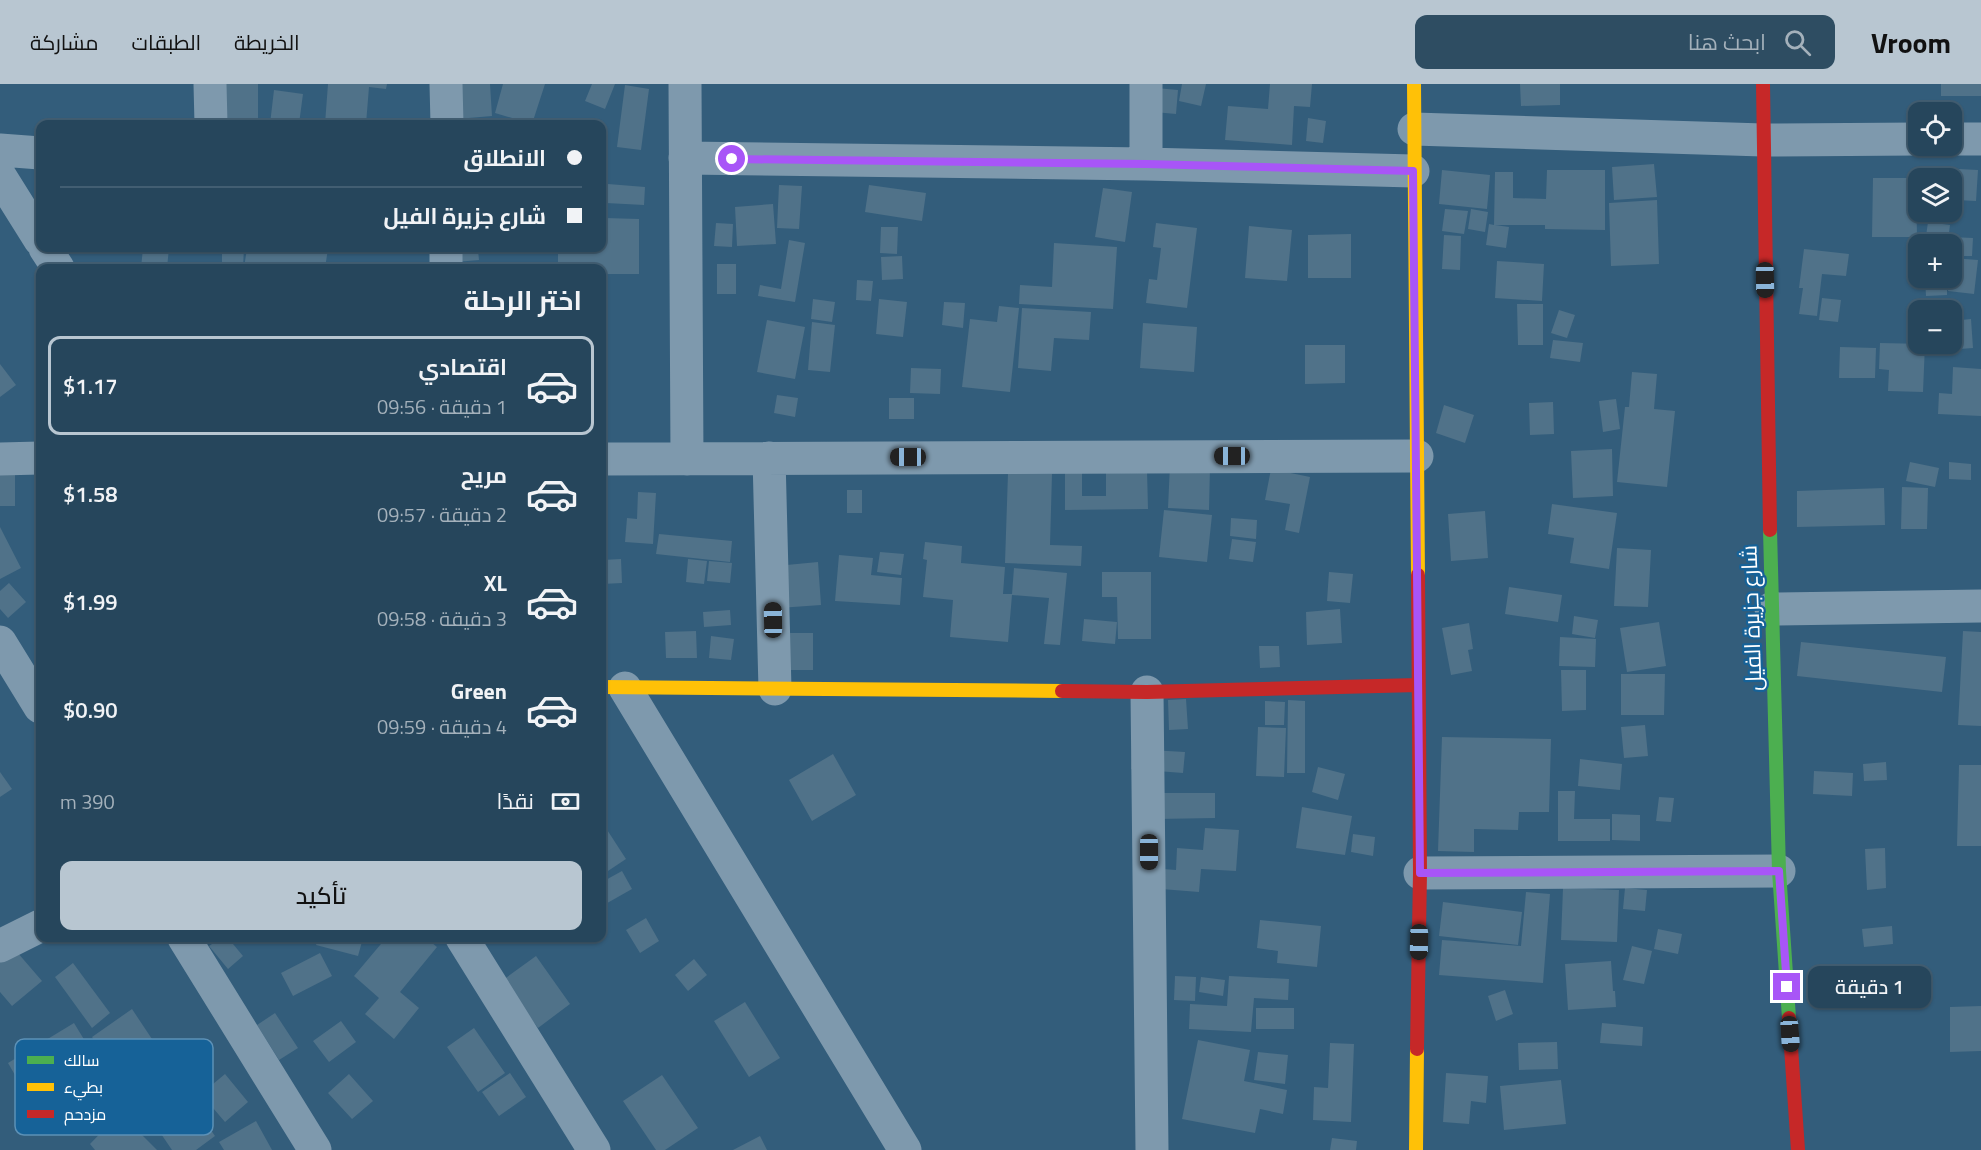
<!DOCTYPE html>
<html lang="ar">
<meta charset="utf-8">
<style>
:root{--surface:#26465c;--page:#2e4d62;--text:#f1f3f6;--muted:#a4b1bb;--line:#425e72;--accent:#b8c6d1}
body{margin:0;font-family:"Titillium Web",Cairo,sans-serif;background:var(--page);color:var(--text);direction:rtl;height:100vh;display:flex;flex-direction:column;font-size:22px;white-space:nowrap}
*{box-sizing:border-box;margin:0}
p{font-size:20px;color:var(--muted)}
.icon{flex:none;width:33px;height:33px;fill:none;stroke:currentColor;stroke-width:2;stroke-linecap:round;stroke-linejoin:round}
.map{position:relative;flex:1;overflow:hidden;direction:ltr}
.details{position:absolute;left:36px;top:180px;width:570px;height:678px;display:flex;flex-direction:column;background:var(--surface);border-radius:12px;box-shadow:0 2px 4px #0004,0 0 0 2px var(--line);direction:rtl}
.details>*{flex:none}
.top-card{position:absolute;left:36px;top:36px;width:570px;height:132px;border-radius:12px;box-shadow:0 2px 4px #0004,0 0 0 2px var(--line);direction:rtl;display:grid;align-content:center;height:132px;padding:0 24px;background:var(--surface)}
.fabs{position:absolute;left:1908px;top:18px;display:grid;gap:12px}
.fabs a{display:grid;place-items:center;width:54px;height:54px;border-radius:12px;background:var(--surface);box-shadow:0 2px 4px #0004,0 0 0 2px var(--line);font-size:30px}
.end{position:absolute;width:27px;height:27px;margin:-14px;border:8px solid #a855f7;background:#fff;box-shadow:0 0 0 3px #fff}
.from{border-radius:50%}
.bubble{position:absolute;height:42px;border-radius:12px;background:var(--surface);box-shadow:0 2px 4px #0004,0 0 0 2px var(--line);font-size:20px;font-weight:600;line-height:42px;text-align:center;direction:rtl}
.car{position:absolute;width:18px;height:36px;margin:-18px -9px;border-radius:8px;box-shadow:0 0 4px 2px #0007;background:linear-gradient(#222 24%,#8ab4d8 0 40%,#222 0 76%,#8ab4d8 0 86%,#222 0)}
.top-card b{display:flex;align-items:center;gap:21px;height:57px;font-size:22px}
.top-card b+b{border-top:2px solid var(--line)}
.top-card i{width:15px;height:15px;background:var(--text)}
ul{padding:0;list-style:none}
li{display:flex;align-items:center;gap:18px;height:99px;margin:0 12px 9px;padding:0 12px;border:3px solid transparent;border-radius:12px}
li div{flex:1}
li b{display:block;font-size:22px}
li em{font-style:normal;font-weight:600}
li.current{border-color:var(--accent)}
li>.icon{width:54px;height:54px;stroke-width:1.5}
h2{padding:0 24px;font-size:27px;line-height:72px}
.pay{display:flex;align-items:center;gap:15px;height:66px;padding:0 24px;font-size:22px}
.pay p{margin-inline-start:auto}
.primary-button{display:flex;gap:12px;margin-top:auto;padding:12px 24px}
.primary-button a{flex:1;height:69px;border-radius:12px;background:var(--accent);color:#111;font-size:24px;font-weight:600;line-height:69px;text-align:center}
header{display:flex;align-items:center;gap:36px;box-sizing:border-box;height:84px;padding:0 30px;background:var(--accent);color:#111}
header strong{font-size:28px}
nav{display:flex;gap:33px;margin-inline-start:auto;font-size:21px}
.search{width:420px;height:54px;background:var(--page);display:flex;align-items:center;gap:15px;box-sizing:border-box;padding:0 21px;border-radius:12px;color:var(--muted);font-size:22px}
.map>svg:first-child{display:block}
.building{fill:#507289}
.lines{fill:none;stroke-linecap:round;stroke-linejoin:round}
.street{stroke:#7e99ad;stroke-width:33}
.fast{stroke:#4caf50;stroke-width:14}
.slow{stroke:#ffc107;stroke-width:14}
.jam{stroke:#c62828;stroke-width:14}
.route{stroke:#a855f7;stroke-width:8}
.labels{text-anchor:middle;stroke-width:4.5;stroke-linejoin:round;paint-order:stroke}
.street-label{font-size:22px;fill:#fff;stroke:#166298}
.key{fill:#166298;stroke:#5c91b7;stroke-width:1.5}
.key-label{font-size:16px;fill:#fff}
</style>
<header>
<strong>Vroom</strong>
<div class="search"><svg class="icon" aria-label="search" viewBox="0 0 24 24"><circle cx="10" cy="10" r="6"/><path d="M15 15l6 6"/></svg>ابحث هنا</div>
<nav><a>الخريطة</a><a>الطبقات</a><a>مشاركة</a></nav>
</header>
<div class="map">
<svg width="1981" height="1066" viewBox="0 0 1981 1066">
<rect width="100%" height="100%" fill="#335d7b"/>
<path class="building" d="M217 0H258V40H216Z
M328 0H387L386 5 369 3 366 40H325Z
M454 0H490L492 32 457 35Z
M503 0H545L532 40 495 29Z
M592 0H615L605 25 585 17Z
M1182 0H1206L1201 22 1179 17Z
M1270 0H1312L1310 23 1294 22 1292 61 1225 56 1228 22 1268 25Z
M1520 0H1560V21L1521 22Z
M1941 0H1981V12H1941Z
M625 1 649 5 641 66 617 63Z
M1156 4 1178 6 1176 30 1154 28Z
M274 6 303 10 299 40H270Z
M1308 34 1326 37 1323 59 1306 57Z
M1654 80 1657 113 1614 116 1612 83Z
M1958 85 1978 86 1976 117 1956 116Z
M1442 86 1490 91 1487 125 1439 120Z
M1547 86H1605V146L1545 145V141H1495L1509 143 1506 164 1486 161 1489 140 1494 141 1495 88H1513V114L1546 115Z
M1873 94H1916L1917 153H1872Z
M608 100 645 103 644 121 606 119Z
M779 101 802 102 799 145 777 144Z
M869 101 926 109 922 137 865 128Z
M1103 104 1132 108 1125 158 1095 153Z
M602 113H605V134L639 135V190H602V184H558V164H602Z
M1657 116 1659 180 1611 182 1609 119Z
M773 120 776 160 737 162 735 123Z
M1445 125 1468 127 1464 150 1442 147Z
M1471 125 1488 128 1485 148 1468 145Z
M1928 138 1950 141 1948 156 1926 152Z
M716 139 733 140 732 163 714 162Z
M1156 139 1197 144 1187 224 1146 219 1149 195 1157 196 1161 164 1153 163Z
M1249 142 1292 146 1287 197 1245 194Z
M881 143H898L897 170 880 169Z
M1351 150V194H1308V151Z
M1444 151 1461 152 1460 186 1442 185Z
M1951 153 1973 154 1972 172H1952Z
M789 156 805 159 795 218 758 212 760 201 781 205Z
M1054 159 1117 163 1113 225 1019 220 1020 201 1052 203Z
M143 164H169L167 184H141Z
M222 164H244L243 184H222Z
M247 164 328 165 325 184H244Z
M455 164H488V165L478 166 479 176 456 178Z
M1804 165 1849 170 1846 192 1822 190 1817 232 1799 230 1803 204H1799Z
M902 172 903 195 882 196 881 173Z
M1952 174 1978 176 1974 210 1948 207 1950 194H1952Z
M1497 177 1544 180 1542 217 1495 214Z
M717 180H736V210H717Z
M1925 194H1947V211L1926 212Z
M857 196 873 197 871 217 856 216Z
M1822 214 1841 216 1838 238 1819 236Z
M813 215 835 218 832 238 811 235Z
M879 215 907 218 903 253 876 250Z
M944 218 965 219 963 244 942 241Z
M1517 220H1543V261H1518Z
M999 222 1019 224 1010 308 962 303 970 235 997 238Z
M1022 224 1091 228 1089 256 1054 254 1051 287 1018 284Z
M1559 226 1575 231 1567 254 1551 249Z
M1971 235 1973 264 1933 267 1932 260H1952V237Z
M767 236 805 243 795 295 757 288Z
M812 238 835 241 830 288 808 286Z
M1143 239 1197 243 1194 288 1140 284Z
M1553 256 1583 259 1580 278 1550 274Z
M1880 259 1925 260 1923 308 1888 307 1889 286 1879 285Z
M1305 261H1345V299L1305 300Z
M1840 263 1876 264 1875 294H1839Z
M0 280 16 301 0 313Z
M1953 283 1981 285V332L1938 330 1939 309 1952 310Z
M911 284 941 285 940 310 910 309Z
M1632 288 1657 290 1654 325 1675 327 1667 403 1617 398 1625 323H1629Z
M777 311 798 314 795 333 774 329Z
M889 314H914V335H889Z
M1616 315 1620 345 1603 348 1599 317Z
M1553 318 1554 350 1530 351 1529 319Z
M1444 321 1474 331 1465 359 1436 349Z
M1612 365 1613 412 1573 414 1571 367Z
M1910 378 1939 384 1935 403 1906 397Z
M1949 378 1971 380V396L1949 395Z
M1170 381 1210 383 1209 426 1168 424Z
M1271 385 1310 393 1299 449 1285 446 1290 420 1265 416Z
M1065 386H1082V412H1106V386H1147L1148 425 1065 426Z
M0 387H15V422H0Z
M1008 389 1052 390 1050 461 1082 462 1081 482 1005 479Z
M1902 403 1928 404 1927 445H1901Z
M1884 404 1885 441 1797 443V407Z
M847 406H862V429H847Z
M638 408 656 409 653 460 625 458 627 434 637 435Z
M1552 420 1617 429 1609 485 1570 479 1574 454 1548 450Z
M1164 426 1212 431 1207 478 1159 473Z
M1485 427 1488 474 1451 477 1448 430Z
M1231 434 1257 436 1256 455 1230 452Z
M0 443 21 484 0 495Z
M659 450 732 457 730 478 656 470Z
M1232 455 1256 458 1253 478 1229 475Z
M925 458 962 462 961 479 1005 483 1003 510H1012L1014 484 1067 489 1060 561 1044 560 1049 514 1012 511 1008 558 950 553 953 516 923 513 927 476 923 475Z
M1617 464 1651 466 1648 523 1614 522Z
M880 468 904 470 901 491 877 488Z
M839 471 873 474 871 491 902 494 900 521 835 517Z
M621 475 622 499 602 500V476Z
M688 475 707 477 704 500 686 498Z
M709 477 732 479 730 499 707 497Z
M818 478 821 521 779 524 776 482Z
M1102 488H1151V555H1118L1117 513H1102Z
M1329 488 1353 490 1350 519 1327 517Z
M9 499 26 518 8 534 0 525V507Z
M1509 503 1562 511 1558 538 1505 530Z
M1340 525 1342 559 1307 561 1306 528Z
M730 526 731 541 704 543 703 528Z
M1574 532 1598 536 1595 554 1572 550Z
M1084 535 1117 538 1115 560 1082 557Z
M1659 538 1666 582 1627 588 1620 544Z
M1469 539 1473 565 1468 566 1472 587 1451 591 1442 544Z
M696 547 697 574H666L665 548Z
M1963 547 1981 548V642L1958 641Z
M774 549H813V586H774Z
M711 552 734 555 731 576 709 574Z
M1560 553 1596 555 1595 583 1559 582Z
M1801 558 1946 573 1942 608 1797 592Z
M1259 562H1279L1280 583 1260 584Z
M1561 586H1586V626L1562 627Z
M1621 590H1665L1664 631H1621Z
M1186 615 1188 645 1169 646 1168 616Z
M1288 616 1305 617V689H1287Z
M1265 617 1285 618 1284 641H1265Z
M1645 641 1648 672 1624 674 1621 643Z
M1258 643 1286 644 1284 693 1256 692Z
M1442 653 1551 655 1549 728H1519L1518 746 1474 745V768L1438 767Z
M1132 665 1185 668 1183 689 1131 685Z
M833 670 856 711 812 737 789 696Z
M1580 675 1622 680 1620 706 1578 702Z
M1886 678 1887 696 1864 697 1863 680Z
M1959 681H1981V762H1957Z
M1318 683 1345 690 1338 716 1312 708Z
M1814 687 1853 689 1852 712 1813 710Z
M0 688 12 705 0 713Z
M1558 707H1575L1574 735H1610V757H1558Z
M1157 709H1215V734L1157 735Z
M1659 713 1674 714 1671 738 1656 737Z
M1302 723 1352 732 1345 771 1296 764Z
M1612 730 1640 731V757L1612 756Z
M602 738 626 775 602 791Z
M1205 744 1239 746 1236 787 1201 785 1199 808 1161 805 1163 785 1176 786 1177 764 1203 766Z
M1353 750 1375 753 1373 772 1351 768Z
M1885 764 1886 804 1867 806 1865 765Z
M622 787 632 805 602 822V798Z
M1563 804 1619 806 1617 858 1561 856Z
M1625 804 1647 806 1645 827 1623 825Z
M1526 808 1550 810 1543 899 1439 891 1442 856 1521 862Z
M1443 818 1522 828 1518 861 1439 852Z
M646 834 659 857 640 869 626 846Z
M1260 836 1321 842 1317 883 1277 879 1278 867 1257 864Z
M1892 842 1893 860 1864 863 1862 845Z
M1658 845 1682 850 1678 870 1654 865Z
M221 854H228L243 872 228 885 209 862Z
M318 854H363L358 872 316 861Z
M386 854H426L437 863 400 908 419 924 394 955 365 930 379 914 354 892Z
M11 861 42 897 12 922 0 908V870Z
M1632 862 1652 867 1644 900 1623 896Z
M320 869 332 892 293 912 281 889Z
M536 872 570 920 538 944 503 896Z
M694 875 707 891 688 907 675 891Z
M1611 877 1613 907H1615L1616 923 1568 926 1565 880Z
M73 879 110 929 92 944 55 893Z
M1175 892 1196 893 1195 917 1174 916Z
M1229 892 1289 895 1288 916 1254 914 1251 948 1189 945 1190 920 1227 922Z
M1201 893 1225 896 1223 912 1199 908Z
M1505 906 1513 930 1496 937 1488 912Z
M745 918 780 974 749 993 714 937Z
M1981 922V967L1950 968V923Z
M1256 924H1294V945H1256Z
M132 925 152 955 112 982 92 953Z
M275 929 298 964 279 976 257 941Z
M341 937 356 958 329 978 313 957Z
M74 939 110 998 99 1005 110 1023 69 1048 51 1018 36 1027 8 979Z
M1602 939 1643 943 1642 962 1600 959Z
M474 944 505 989 478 1008 447 963Z
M1198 956 1250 966 1244 997 1287 1006 1283 1030 1260 1025 1255 1049 1182 1035Z
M1557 958 1558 985 1519 986 1518 959Z
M1330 959 1354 960 1351 1038 1313 1036 1314 1003 1328 1004Z
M1258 968 1288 971 1285 1000 1254 996Z
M510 989 526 1013 499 1032 482 1008Z
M1446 989 1488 992 1486 1019 1471 1017 1469 1040 1443 1038Z
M225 990 248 1018 225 1038 201 1010Z
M349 990 373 1017 352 1035 328 1009Z
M662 991 698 1044 665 1066H656L623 1017Z
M1561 996 1566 1040 1504 1046 1500 1002Z
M190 1016 215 1052 196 1066H172L155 1041Z
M120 1029 157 1066H95L90 1060Z
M256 1037 272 1066H224L219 1058Z
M760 1052 767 1066H733Z
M1332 1054 1357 1057 1356 1066H1330Z"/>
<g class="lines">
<path class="street" d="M210 0 211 40
M446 0 447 40
M685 0 687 375
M1146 0V80
M1414 45 1763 56 1918 55
M1952 55H1981
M0 66 40 69
M685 74 1146 80 1413 87
M0 92 40 156
M45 164 58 184
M446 184V164
M769 374 775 605
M0 375 40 374
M602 375 1417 372
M1771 525 1981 522
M0 558 40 623
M625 604 905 1066
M1147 608 1152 1066
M1420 789 1779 787
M184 854 315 1066
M462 854 594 1066
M0 862 40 842"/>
<path class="fast" d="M1770 446 1779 787 1789 934"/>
<path class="slow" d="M1414 0 1418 491
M602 603 1062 607
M1416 1066 1417 965"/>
<path class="jam" d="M1763 0 1770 446
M1062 607 1147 608 1418 601
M1789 934 1798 1066
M1417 965 1420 789 1418 491"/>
</g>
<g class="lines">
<path class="route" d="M732 75 1146 80 1413 87 1420 789 1779 787 1787 903"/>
</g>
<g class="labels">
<g class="street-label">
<text transform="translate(1751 534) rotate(-92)" y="8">شارع جزيرة الفيل</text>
</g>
</g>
<rect x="15" y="955" width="198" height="96" rx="9" class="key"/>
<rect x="27" y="972" width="27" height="8" fill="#4caf50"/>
<rect x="27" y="999" width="27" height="8" fill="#ffc107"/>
<rect x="27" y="1026" width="27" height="8" fill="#c62828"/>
<g class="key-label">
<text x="64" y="982">سالك</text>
<text x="64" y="1009">بطيء</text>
<text x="64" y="1036">مزدحم</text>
</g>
</svg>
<div class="fabs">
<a><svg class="icon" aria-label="locate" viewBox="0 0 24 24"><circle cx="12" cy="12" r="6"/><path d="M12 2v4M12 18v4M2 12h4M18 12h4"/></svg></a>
<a><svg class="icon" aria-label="layers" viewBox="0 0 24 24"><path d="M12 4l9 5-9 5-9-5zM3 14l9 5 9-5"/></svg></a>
<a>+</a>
<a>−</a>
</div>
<i class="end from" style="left:732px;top:75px"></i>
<i class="end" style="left:1787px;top:903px"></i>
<div class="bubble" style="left:1808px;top:882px;width:123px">1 دقيقة</div>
<i class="car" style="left:1765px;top:196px;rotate:179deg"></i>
<i class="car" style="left:1232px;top:372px;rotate:270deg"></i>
<i class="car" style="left:908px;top:373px;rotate:270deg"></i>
<i class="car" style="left:773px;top:536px;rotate:359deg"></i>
<i class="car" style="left:1149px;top:768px;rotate:180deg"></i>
<i class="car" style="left:1419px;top:858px;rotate:181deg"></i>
<i class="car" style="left:1790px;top:950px;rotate:176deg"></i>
<div class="top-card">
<b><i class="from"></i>الانطلاق</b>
<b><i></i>شارع جزيرة الفيل</b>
</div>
<section class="details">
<h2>اختر الرحلة</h2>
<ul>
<li class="current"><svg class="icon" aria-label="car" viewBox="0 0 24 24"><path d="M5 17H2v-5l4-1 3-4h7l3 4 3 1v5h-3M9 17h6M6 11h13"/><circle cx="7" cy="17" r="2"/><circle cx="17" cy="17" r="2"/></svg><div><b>اقتصادي</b><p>1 دقيقة · 09:56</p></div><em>$1.17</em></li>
<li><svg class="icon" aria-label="car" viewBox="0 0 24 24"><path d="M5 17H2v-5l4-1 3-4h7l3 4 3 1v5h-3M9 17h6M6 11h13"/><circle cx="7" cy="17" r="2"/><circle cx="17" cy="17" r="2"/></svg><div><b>مريح</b><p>2 دقيقة · 09:57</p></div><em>$1.58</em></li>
<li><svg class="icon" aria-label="car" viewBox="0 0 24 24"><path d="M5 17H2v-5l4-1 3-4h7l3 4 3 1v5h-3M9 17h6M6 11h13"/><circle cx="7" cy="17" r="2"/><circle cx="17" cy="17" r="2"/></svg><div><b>XL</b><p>3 دقيقة · 09:58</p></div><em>$1.99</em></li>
<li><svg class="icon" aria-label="car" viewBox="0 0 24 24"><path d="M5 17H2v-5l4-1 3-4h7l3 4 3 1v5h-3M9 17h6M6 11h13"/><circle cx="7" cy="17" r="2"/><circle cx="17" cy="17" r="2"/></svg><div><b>Green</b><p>4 دقيقة · 09:59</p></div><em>$0.90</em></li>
</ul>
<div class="pay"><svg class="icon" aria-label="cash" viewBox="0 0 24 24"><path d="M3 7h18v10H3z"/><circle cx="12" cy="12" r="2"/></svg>نقدًا<p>390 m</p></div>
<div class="primary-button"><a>تأكيد</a></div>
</section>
</div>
